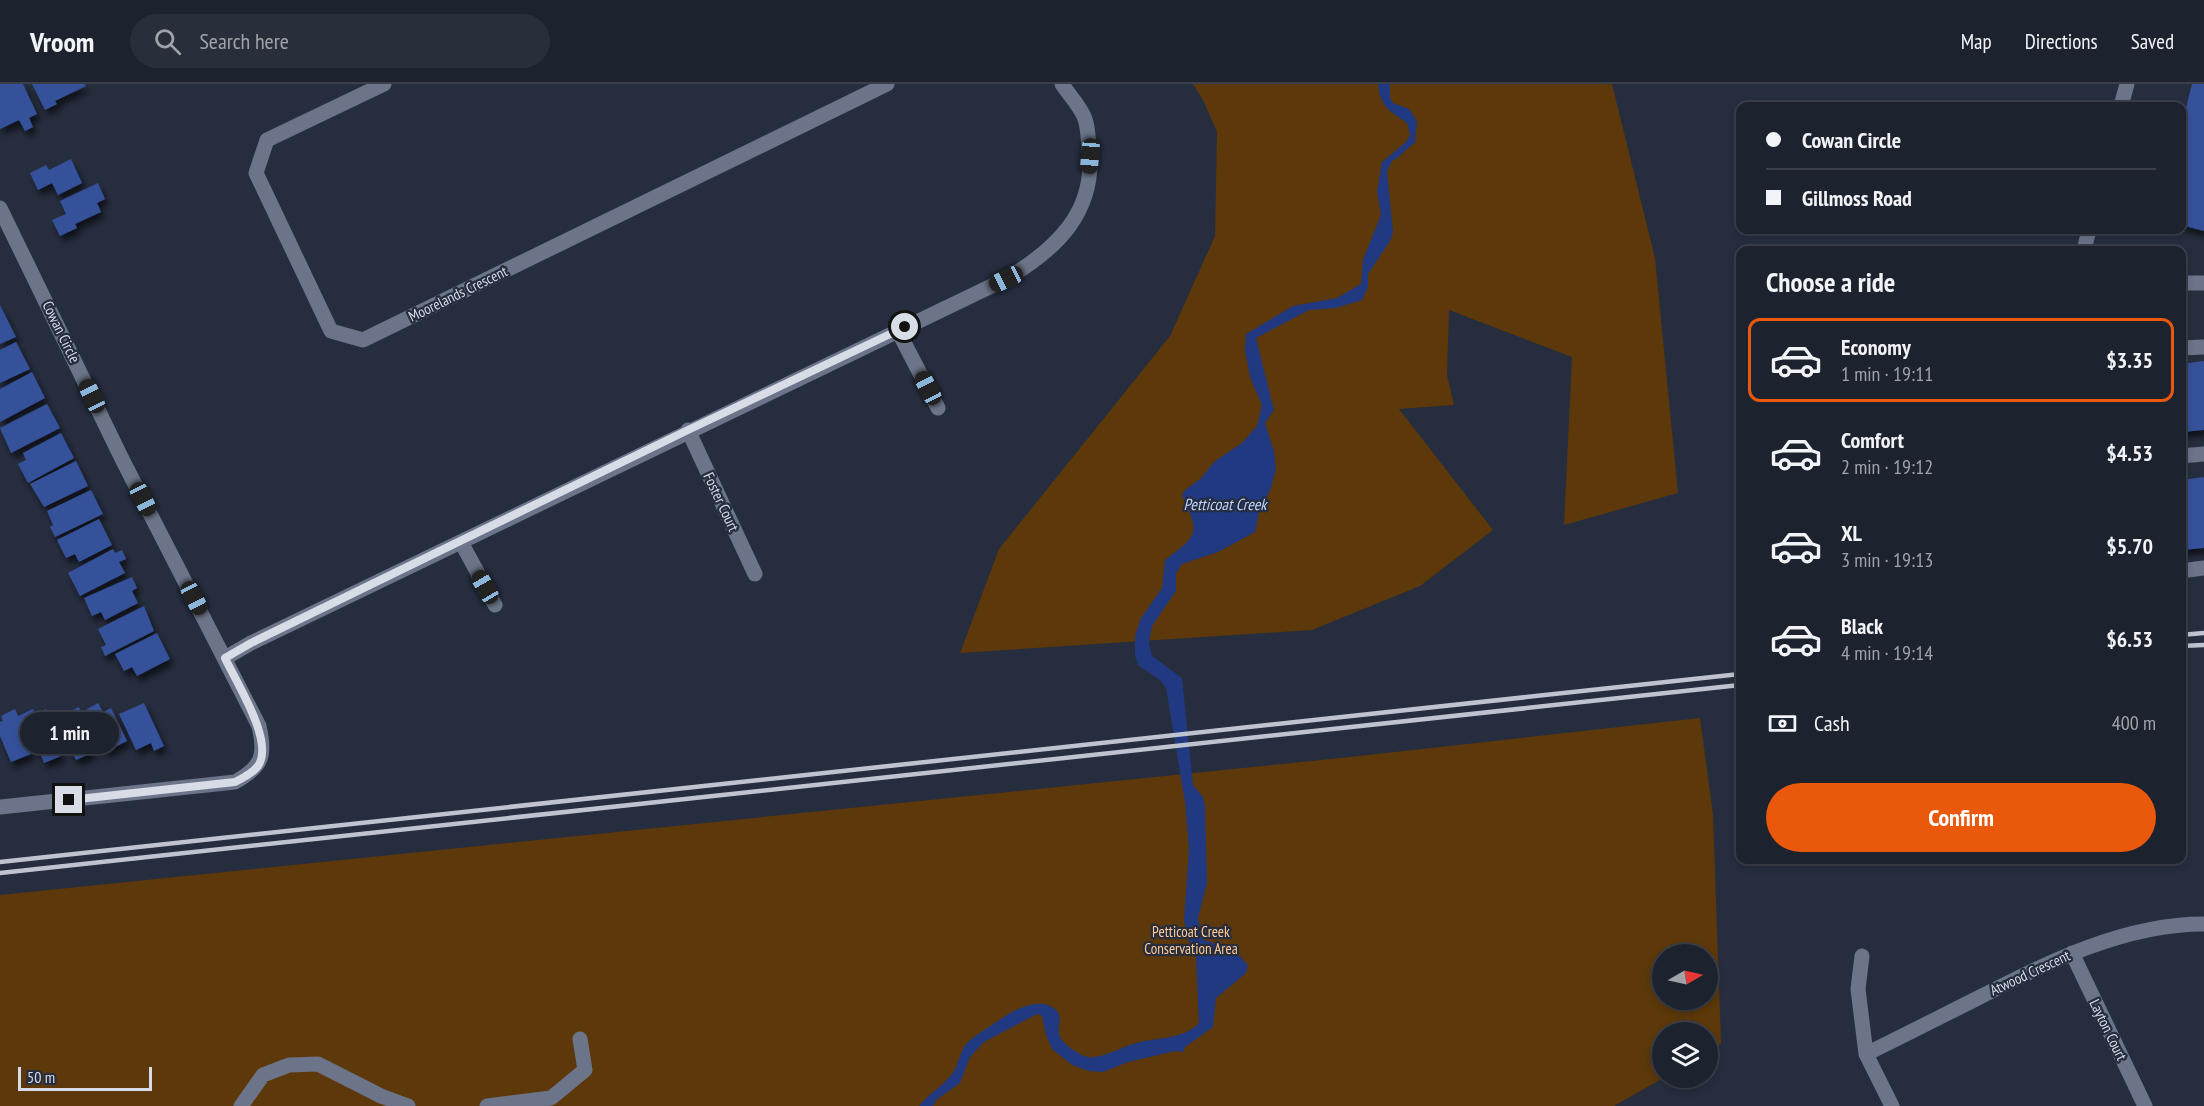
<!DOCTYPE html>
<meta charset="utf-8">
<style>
:root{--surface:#1c222e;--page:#292f3a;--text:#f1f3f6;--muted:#a0a4aa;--line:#3a3f4a;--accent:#ea580c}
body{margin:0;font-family:"PT Sans Narrow",sans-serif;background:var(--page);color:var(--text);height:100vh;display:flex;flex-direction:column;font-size:22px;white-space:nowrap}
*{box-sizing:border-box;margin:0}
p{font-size:20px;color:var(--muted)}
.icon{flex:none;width:33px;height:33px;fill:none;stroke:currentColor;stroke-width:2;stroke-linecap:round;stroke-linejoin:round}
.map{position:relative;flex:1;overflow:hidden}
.drawer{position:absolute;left:1736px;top:162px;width:450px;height:618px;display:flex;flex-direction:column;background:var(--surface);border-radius:12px;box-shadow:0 3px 9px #0003,0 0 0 2px var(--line)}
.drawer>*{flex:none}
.top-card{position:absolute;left:1736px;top:18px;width:450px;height:132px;border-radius:12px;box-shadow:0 3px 9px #0003,0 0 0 2px var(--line);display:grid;align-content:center;height:132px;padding:0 30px;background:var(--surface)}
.needle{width:39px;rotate:81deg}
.fabs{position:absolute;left:1652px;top:860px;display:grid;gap:12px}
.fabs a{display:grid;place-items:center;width:66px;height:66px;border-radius:50%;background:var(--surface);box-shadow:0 3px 9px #0003,0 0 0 2px var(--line);font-size:30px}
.scale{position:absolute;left:18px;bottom:15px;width:134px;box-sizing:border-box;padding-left:6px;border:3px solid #d7dce7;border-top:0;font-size:16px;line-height:21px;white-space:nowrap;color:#d7dce7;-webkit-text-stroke:4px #262d3e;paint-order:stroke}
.end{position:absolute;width:27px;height:27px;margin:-14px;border:8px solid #d7dce7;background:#111;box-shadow:0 0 0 3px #111}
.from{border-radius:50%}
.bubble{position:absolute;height:42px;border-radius:21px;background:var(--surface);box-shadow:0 3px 9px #0003,0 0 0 2px var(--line);font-size:20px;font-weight:700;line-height:42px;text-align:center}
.car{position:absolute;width:18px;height:36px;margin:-18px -9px;border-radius:8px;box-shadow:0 0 4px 2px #0007;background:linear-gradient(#222 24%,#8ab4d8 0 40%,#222 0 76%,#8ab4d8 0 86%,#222 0)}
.top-card b{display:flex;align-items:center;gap:21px;height:57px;font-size:22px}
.top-card b+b{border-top:2px solid var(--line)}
.top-card i{width:15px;height:15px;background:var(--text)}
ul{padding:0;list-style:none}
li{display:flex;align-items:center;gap:18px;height:84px;margin:0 12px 9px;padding:0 18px;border:3px solid transparent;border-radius:12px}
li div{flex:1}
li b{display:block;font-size:22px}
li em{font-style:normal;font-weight:700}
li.selected{border-color:var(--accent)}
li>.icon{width:54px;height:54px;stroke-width:1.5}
h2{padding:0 30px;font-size:27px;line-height:72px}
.pay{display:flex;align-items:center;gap:15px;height:66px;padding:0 30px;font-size:22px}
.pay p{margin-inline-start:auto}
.button{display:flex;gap:12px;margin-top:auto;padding:12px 30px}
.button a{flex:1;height:69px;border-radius:36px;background:var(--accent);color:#fff;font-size:24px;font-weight:700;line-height:69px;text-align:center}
header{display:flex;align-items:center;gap:36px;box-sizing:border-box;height:84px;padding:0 30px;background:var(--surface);border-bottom:2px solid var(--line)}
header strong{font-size:28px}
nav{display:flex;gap:33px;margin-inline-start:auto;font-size:21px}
.search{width:420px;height:54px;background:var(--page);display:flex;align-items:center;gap:15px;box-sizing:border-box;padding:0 21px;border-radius:33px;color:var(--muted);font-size:22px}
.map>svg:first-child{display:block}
.green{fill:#5c380a;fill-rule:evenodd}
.water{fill:#203980}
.building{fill:#35519a;filter:url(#shadow)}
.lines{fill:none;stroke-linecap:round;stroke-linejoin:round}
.minor{stroke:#6b7488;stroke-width:15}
.rail{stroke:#bec3cf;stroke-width:4.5}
.route{stroke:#d7dce7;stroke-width:8}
.labels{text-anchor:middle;stroke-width:4.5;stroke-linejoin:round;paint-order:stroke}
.street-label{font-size:15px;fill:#d7dce7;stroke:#262d3e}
.park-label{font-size:15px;fill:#ffca93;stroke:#262d3e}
.water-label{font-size:16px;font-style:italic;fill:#c2d4fe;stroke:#262d3e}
</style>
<header>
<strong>Vroom</strong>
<div class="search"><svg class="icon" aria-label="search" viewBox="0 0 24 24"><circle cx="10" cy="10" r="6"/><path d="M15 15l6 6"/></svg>Search here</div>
<nav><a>Map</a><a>Directions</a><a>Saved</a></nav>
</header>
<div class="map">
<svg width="2204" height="1022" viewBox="0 0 2204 1022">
<defs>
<filter id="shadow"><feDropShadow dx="3.5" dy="6" stdDeviation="3" flood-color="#0009"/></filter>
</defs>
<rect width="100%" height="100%" fill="#262d3e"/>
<path class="green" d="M1193 0H1612L1655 174 1678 409 1564 441 1572 273 1449 226 1447 291 1454 321 1399 325 1493 446 1420 502 1312 546 960 569 999 465 1170 252 1215 152 1217 48 1203 16Z
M1700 634 1713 730 1721 960 1707 968V948H1662V993H1665L1614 1022H0V811L1350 673ZM1662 870H1707V915H1662Z"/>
<path class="water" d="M1378 0H1390V14L1393 19 1409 25 1417 37 1415 59C1406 64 1402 72 1392 77L1387 87 1393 148 1390 157 1368 190V203L1362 216 1336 224 1309 226 1256 254 1274 326 1265 339 1274 367 1276 384 1271 404 1259 429 1255 448 1218 468 1182 480 1176 489V507L1152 542 1149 559 1152 572 1182 594 1193 701 1203 713 1205 723 1207 799 1198 834 1202 855 1235 867 1248 881 1246 889 1216 914 1213 943 1185 963 1183 968 1175 967 1128 978 1103 988 1089 987 1072 981 1052 965 1046 951 1042 932 1037 930 984 958 970 973 960 999 936 1016 933 1022H919C928 1010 943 1002 952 990 959 981 959 967 968 958 973 953 980 949 986 945 1003 933 1036 908 1056 926 1067 937 1047 949 1072 965 1077 968 1082 972 1088 973 1103 975 1127 960 1144 957 1162 954 1187 953 1199 939L1196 874 1187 852 1184 835 1189 765 1185 718 1166 604 1160 596 1139 582 1135 572V552L1141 534 1162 504 1165 476C1197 452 1201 450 1182 412L1184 407 1201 394 1215 377 1242 359 1257 342 1262 321 1250 293 1245 266 1246 250 1293 222 1337 214 1361 200 1363 176 1381 131 1377 108 1382 78 1406 58 1410 51 1407 39C1390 27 1380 23 1378 0Z"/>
<path class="building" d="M0 0H23L37 30 29 34 33 43 25 47 19 36 0 45Z
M32 0H85L86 2 55 17 57 20 45 26Z
M2192 0H2204V147L2181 141V44Z
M71 75 82 99 58 111 52 99 38 106 30 89 46 81 49 86Z
M98 99 105 115 97 119 101 128 75 140 77 144 60 152 52 136 66 130 60 117Z
M0 221 16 253 0 260Z
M16 258 30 285 0 299V266Z
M2204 277V346L2181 348V280Z
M32 288 45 314 0 338V305Z
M47 320 60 344 11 369 0 344Z
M61 349 74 374 28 399 18 380 26 376 23 369Z
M76 377 88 402 44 423 30 400Z
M2204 393V464L2181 466V396Z
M91 406 103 430 55 453 50 443 53 441 47 427Z
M99 435 112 461 79 478 75 470 66 474 57 456Z
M113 465 115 469 122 466 126 475 119 478 125 489 80 512 68 489Z
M132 493 137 504 132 507 138 519 105 536 101 528 92 532 84 514Z
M144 522 154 547 105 572 101 563 106 561 98 545Z
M157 549 170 575 137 592 132 583 124 587 115 570Z
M98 619 103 628 111 624 127 657 105 668 99 654 95 656 97 659 89 663 92 669 76 676 56 634 79 623 85 637 91 634 87 625Z
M144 619 164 662 154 667 151 659 136 666 119 630Z
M15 625 18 632 33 625 35 630 46 625 62 663 58 664 61 672 44 679 38 664 34 666 31 657 26 659 31 670 11 678 0 652V638L3 637 1 632Z"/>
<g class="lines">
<path class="minor" d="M384 0 267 56 256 89 331 247 363 256 887 0
M2121 22 2127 0
M0 124 122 375 259 642C266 672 262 683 235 698L0 723
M2084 166 2089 146
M2181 199H2204
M898 247 938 324
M2181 264 2204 263
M688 346 755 490
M2181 372 2204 370
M461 458 495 521
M2181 487 2204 484
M225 574 251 559 1006 195C1057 165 1097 127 1089 63 1088 54 1088 43 1085 35 1081 23 1069 11 1062 0
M2072 869 2145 1022
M1862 872 1858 905 1866 970 1892 1022
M1866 970C1903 952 1940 933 1976 915 2047 879 2123 840 2204 840
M241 1022 263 991 289 981 318 980 381 1012 408 1022
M487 1022 551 1014 585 986 580 955"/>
<path class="rail" d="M2181 551 2204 549
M2181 562 2204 561
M0 778 1740 590
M0 789 1740 601"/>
</g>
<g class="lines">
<path class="route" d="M69 716 235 698C243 694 252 690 258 682 275 658 236 598 225 574L251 559 688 346 905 243"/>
</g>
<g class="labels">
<g class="street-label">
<text transform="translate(458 210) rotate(-26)" y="5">Moorelands Crescent</text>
<text transform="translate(61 248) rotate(64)" y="5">Cowan Circle</text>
<text transform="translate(721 418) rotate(65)" y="5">Foster Court</text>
<text transform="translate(2030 889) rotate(-25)" y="5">Atwood Crescent</text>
<text transform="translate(2108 946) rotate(64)" y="5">Layton Court</text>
</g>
<g class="park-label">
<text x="1191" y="853">Petticoat Creek<tspan x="1191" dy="17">Conservation Area</tspan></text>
</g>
<g class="water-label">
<text x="1225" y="426">Petticoat Creek</text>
</g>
</g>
</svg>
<div class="fabs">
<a><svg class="needle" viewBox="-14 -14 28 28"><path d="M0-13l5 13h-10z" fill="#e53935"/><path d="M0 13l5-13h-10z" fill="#a0a4aa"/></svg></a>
<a><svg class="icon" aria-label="layers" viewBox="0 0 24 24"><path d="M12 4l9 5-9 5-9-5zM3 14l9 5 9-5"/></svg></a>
</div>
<div class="scale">50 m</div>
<i class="end from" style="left:905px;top:243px"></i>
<i class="end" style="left:69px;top:716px"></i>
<div class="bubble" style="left:20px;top:628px;width:99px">1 min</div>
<i class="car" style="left:1090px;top:72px;rotate:185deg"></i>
<i class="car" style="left:1006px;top:195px;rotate:244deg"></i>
<i class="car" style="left:928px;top:304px;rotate:332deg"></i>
<i class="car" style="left:92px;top:312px;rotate:334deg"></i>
<i class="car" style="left:143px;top:415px;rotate:153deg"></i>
<i class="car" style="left:485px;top:503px;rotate:330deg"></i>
<i class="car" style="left:194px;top:514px;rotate:152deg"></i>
<div class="top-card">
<b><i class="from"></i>Cowan Circle</b>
<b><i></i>Gillmoss Road</b>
</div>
<section class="drawer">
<h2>Choose a ride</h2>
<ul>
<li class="selected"><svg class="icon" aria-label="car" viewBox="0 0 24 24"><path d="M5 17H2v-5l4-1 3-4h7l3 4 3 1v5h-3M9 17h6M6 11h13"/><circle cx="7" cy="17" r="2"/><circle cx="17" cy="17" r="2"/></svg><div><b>Economy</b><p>1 min · 19:11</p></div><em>$3.35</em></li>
<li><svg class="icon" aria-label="car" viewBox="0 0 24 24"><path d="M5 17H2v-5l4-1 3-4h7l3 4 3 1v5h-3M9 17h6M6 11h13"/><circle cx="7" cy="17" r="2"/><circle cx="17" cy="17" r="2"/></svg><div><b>Comfort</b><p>2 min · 19:12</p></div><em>$4.53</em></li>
<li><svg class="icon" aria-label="car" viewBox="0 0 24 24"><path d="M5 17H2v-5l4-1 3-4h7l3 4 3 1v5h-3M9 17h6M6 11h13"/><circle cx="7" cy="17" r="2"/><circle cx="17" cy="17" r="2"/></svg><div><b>XL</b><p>3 min · 19:13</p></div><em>$5.70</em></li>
<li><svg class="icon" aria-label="car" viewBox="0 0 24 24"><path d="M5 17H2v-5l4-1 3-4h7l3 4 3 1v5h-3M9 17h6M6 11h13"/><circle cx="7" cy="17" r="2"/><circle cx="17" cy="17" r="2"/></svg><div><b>Black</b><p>4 min · 19:14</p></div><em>$6.53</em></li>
</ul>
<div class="pay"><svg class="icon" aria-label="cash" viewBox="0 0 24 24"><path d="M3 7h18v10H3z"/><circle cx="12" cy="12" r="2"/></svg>Cash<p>400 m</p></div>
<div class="button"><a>Confirm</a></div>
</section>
</div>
